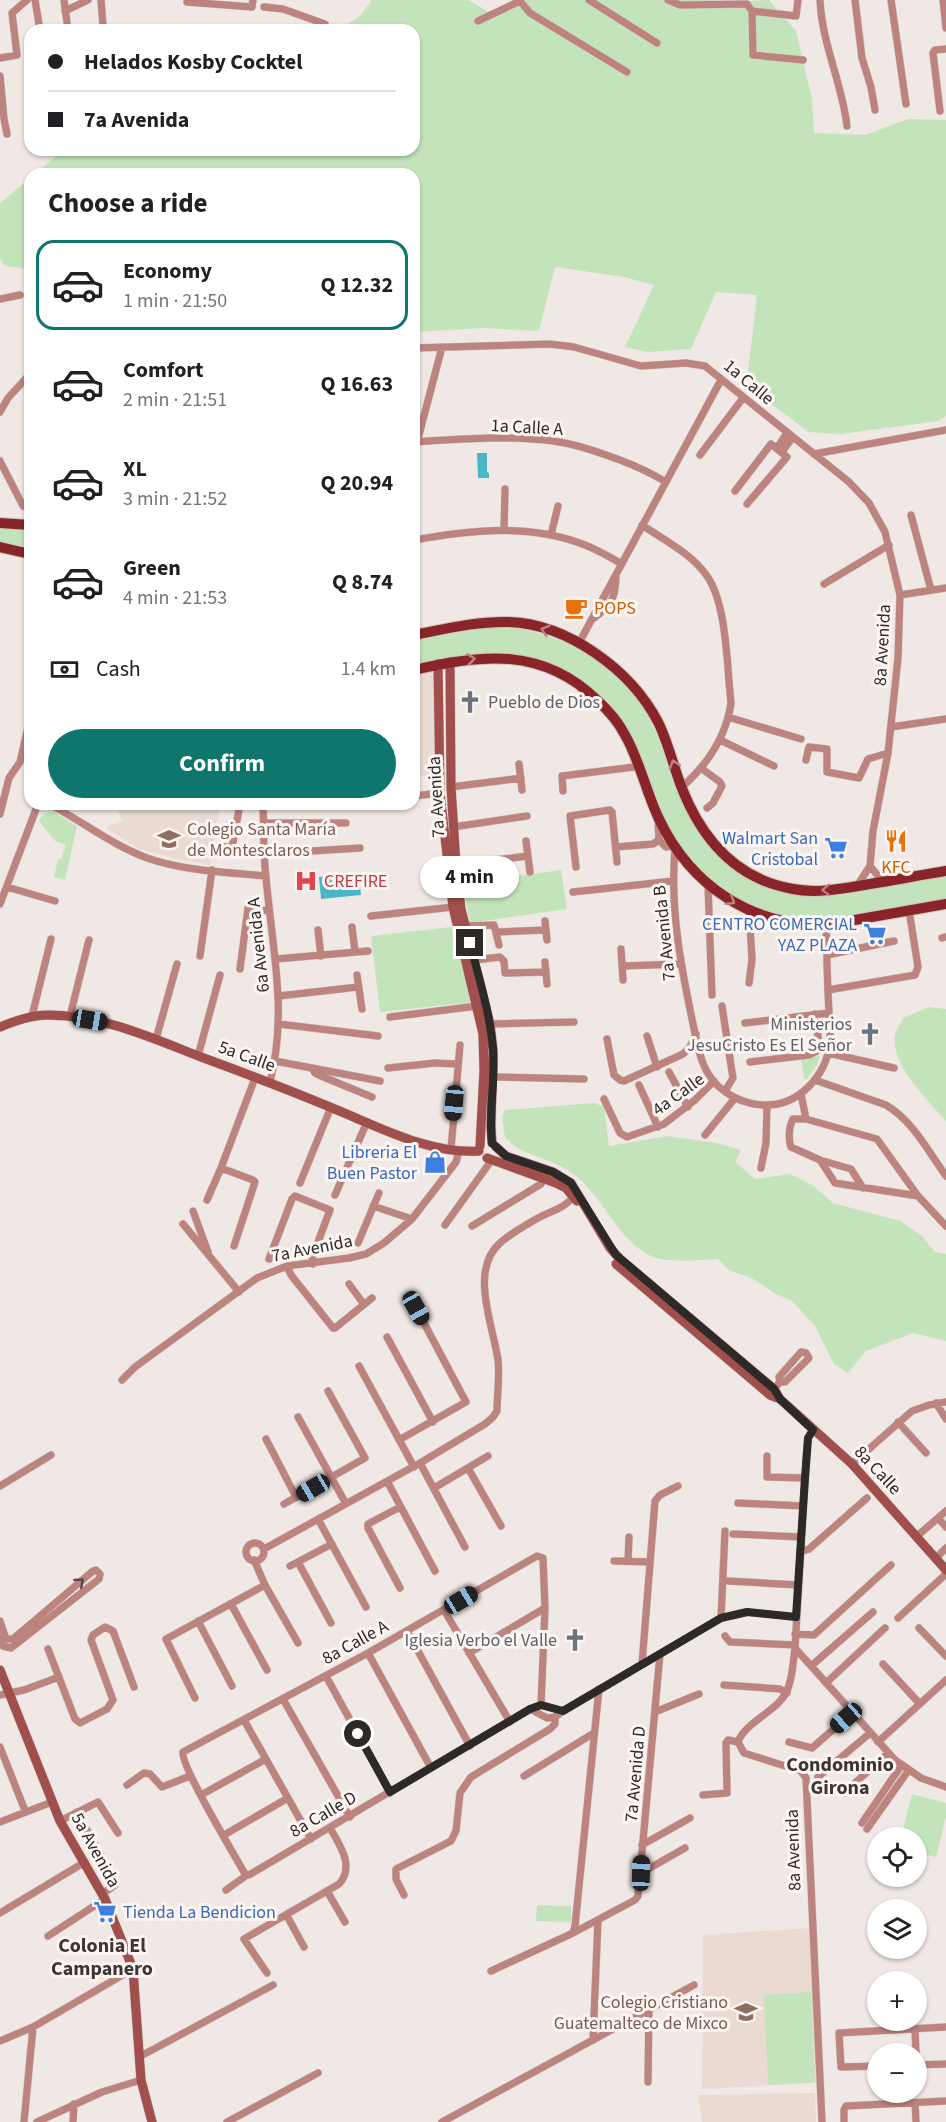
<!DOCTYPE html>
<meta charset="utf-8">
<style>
:root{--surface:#fff;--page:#f6f6f6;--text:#202124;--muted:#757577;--line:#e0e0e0;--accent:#0f766e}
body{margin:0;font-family:"Source Sans 3",sans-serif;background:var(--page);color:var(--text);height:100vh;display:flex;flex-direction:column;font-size:22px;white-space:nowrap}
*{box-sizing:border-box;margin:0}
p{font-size:20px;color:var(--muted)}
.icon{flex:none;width:33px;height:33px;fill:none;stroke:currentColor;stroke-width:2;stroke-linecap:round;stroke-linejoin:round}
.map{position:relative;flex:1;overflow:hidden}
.drawer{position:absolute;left:24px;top:168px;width:396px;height:642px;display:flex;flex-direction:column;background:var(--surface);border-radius:18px;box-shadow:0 2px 4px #0004}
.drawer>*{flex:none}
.guide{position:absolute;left:24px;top:24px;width:396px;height:132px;border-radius:18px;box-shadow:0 2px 4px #0004;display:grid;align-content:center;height:132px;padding:0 24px;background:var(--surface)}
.tools{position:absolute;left:867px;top:1827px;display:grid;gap:12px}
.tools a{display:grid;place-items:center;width:60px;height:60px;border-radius:50%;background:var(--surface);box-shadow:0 2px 4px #0004;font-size:30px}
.end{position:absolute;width:27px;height:27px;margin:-14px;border:8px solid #2c2927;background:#fff;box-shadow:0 0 0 3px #fff}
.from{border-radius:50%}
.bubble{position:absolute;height:42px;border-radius:21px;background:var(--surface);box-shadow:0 2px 4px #0004;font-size:20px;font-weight:700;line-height:42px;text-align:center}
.car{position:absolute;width:18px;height:36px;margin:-18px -9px;border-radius:8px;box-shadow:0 0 4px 2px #0007;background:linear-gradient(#222 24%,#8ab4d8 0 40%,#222 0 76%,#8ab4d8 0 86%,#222 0)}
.guide b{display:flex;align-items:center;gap:21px;height:57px;font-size:22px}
.guide b+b{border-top:2px solid var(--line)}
.guide i{width:15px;height:15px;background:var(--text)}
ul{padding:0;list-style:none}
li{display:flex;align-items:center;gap:18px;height:90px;margin:0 12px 9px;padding:0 12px;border:3px solid transparent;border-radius:18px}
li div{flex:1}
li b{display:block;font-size:22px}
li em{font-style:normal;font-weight:700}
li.on{border-color:var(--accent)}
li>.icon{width:54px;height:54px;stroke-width:1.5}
h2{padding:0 24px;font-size:27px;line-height:72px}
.pay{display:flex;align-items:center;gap:15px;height:66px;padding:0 24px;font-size:22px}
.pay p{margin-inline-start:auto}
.button{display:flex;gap:12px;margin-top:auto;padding:12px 24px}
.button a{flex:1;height:69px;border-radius:36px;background:var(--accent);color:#fff;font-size:24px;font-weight:700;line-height:69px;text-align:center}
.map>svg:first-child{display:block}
.built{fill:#eadad2}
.green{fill:#c3e4bb}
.water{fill:#4ab5c4}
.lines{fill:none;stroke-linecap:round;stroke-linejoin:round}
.street-casing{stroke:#cdc6c2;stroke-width:8}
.secondary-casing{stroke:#cdc6c2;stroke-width:10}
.primary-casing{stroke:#cdc6c2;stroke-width:12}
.street{stroke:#bc837f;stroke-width:7}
.secondary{stroke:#a04f4c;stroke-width:9}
.primary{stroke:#892528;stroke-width:10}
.oneway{stroke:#bd8382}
.oneway2{stroke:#5e4846}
.route{stroke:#2c2927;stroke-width:8}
.labels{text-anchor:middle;stroke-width:6;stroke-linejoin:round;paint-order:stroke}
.street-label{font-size:18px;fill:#2c2927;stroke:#fdf5f1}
.food-label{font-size:18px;fill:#c56008;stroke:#fdf5f1;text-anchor:start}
.worship-label{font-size:18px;fill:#5b616d;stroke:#fdf5f1;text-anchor:end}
.education-label{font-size:18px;fill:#785e54;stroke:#fdf5f1;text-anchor:start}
.shop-label{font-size:18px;fill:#366cbe;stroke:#fdf5f1;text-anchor:end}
.health-label{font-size:18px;fill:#be3a42;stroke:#fdf5f1;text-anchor:start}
.neighbourhood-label{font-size:20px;font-weight:bold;fill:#3c3532;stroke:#fdf5f1}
</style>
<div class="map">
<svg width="946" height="2122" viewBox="0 0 946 2122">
<rect width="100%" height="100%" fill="#f0e8e4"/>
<path class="built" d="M432 671 434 677 436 775 414 777V673Z
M120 804H221L210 865 174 858 140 849 107 829 108 826 122 822 116 805Z
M811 1928 816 2083 702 2089 703 1935Z
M815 2093 816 2122H702L698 2095Z"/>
<path class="green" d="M372 0H468L491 13 523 0H713L719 2 769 0 796 31 812 99 814 133 865 135 908 119 946 120V416L938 421 841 434 808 432 764 398 748 372 757 295 716 292 691 349 648 352 625 347 654 285 624 277 555 267 539 331 483 328 414 332V174H35L54 158 58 150H414V30H338L360 16Z
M30 178V269L5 266 0 259V203Z
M0 526 30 528V552L0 544Z
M490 626 515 627 548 636 582 649 616 673 641 703 717 853 791 892 886 885 946 876V900L825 921H800L750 908 710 883 673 841 632 743 592 691 521 656 414 667V640Z
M49 812H54L77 826 65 880 54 877 58 859H61L66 845 55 841 39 821 42 816Z
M561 870 567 909 470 923 463 884Z
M451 927 473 1002 380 1012 371 936Z
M929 1007 946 1009V1121C929 1101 890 1065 895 1035 896 1029 901 1023 903 1018Z
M820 1056 817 1065 807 1079H804L801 1058Z
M595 1103 604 1107 609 1146 667 1136 717 1143 741 1150 735 1162 755 1179 790 1174 814 1186 833 1203 900 1221 922 1236 935 1252 946 1254V1341L913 1333 866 1351 848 1373 834 1364 815 1326 792 1301 776 1294 753 1279 729 1270 718 1259C701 1260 669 1263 653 1257 619 1242 605 1200 577 1177 560 1162 539 1159 519 1149 514 1146 509 1141 505 1138L502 1116 505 1110Z
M912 1794 946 1803V1817L936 1857 917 1852 916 1838 901 1837Z
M537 1905 571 1906V1922L536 1921Z
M811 1992 815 2082 768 2085 764 1995Z"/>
<path class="water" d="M477 453H487V472L489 473V478H478Z
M358 873 361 895 321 899 319 877Z"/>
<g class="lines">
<g class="street-casing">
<path id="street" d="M35 0 40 30
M64 0 68 30
M101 0 103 25
M589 0 657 43
M668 0 680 5 747 4 752 11 753 55 803 60
M820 0C822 44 842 83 847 126
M855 0 862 58 871 87 875 110
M891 0 906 104
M943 0 946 28
M187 2 252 7 253 0
M264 7 283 9 325 24
M65 11 88 0
M752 11 796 16 798 0
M478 21 520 1 530 13 627 72
M0 58 17 55 12 13 27 0
M0 76 4 119 7 134
M940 111 933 53 935 50 946 49
M0 299 20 295
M414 348 550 344 574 347 641 366 686 363 705 366 849 482 869 503 885 532 900 595 898 658 888 753 873 831 870 866 857 886
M0 412 8 398 30 374
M414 442C460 439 508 435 553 441 576 444 598 452 620 460 636 466 651 473 666 482
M777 448 787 433
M782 452 793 437
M414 454 442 347
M814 454 946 430
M700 455 743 398
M0 461 23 506
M735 491 771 444 787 457 747 504
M911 515 931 590
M642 525C664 540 692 554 707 576 727 604 727 668 731 703 726 737 708 764 682 787
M504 530 505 489
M551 535 558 506
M414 540C471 530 529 523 585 545 598 550 610 557 622 564
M824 584 889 545
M900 595 946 588
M594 618C611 605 615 600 616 578
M579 643 721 380
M728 717 801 739
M891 727 946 719
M720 740 774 766
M806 760 809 747 827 749V772L859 778 868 759 888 753
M519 764 522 790
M701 768 720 782 722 786 713 803 707 808
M451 787 521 778
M563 791 562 776 634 767
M414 796 440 793
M49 804C82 821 112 845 147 858 184 871 226 872 265 876
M263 804C264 828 263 853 266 877 272 948 288 1012 270 1082
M0 814 9 778 20 762 30 719
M658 819 659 840 666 847 674 846
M264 823H346
M453 827 527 816
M526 841 530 872
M218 846 249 850
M616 847 653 844 659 840
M232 848 240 804
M675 848C670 906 680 962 692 1019 696 1037 699 1060 709 1075 720 1093 743 1104 763 1105 798 1107 826 1076 830 1043 831 1033 829 1022 829 1011 827 982 827 954 826 925
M265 854 360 848
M456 865 527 856
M870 866 883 882
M576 867 570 816 610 810 612 812 617 862
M708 885 712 995
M7 887 55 901
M573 892 673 881
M0 904 38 804
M371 916 453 907
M545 921 547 940
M465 926 494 925 499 945
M352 927 355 952
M318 930 321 956
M497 932 545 930
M942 938 946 937
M621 949 623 980
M827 955 894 941
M200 956 212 870
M276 959 368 951
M475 960 500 957 504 961 505 973 546 972
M545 962 547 984
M622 966 681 964
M240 969 248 908 269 911
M357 975 362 1009
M749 983 752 959 749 910
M828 990 915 975 918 967 909 910
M279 996 358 987
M722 1006 732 1072 733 1078 725 1091
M32 1016 51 939
M70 1016 89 940
M390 1017 477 1006
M745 1023 829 1013
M279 1024 378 1036
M490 1024 574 1022
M647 1036 657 1067
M156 1039 177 964
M607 1039 614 1075 620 1080 624 1081 683 1054 690 1047 696 1034
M828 1053 894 1068
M198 1056 220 975
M275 1061 380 1081
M750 1062 809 1055 817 1051 819 1044 815 1014
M312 1068 315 1073 321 1076 372 1097
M388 1068 435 1063 457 1064
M669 1072 688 1107
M494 1077 584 1079
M815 1080 886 1105C913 1121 928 1151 946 1176
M639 1085 658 1127
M801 1094 806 1119
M604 1099 620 1133 627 1137 664 1124 695 1100 714 1081
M705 1135 735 1098
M451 1149 460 1045
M820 1160 835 1183 918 1196
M221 1168 253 1180 255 1182 234 1246
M761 1168 766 1143 767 1105
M300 1183 331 1107
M863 1188 851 1169 820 1160 791 1147C788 1139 789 1126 793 1119H806L877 1139 918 1196 946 1226
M335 1195 367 1122
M207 1200 221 1168 255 1078
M373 1206 412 1219
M193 1211 208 1252
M183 1224 239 1292
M445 1225 491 1161
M472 1226 541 1184 546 1176
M358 1243 379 1193
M269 1259 292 1199 295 1196 330 1210 312 1258 313 1264
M287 1266 291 1275 333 1328H335L372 1298
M349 1284 363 1303
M387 1337 433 1422
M359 1366 414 1467
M122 1380 135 1367 257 1278 287 1266 349 1258 366 1254 384 1243 412 1219 456 1162 459 1151
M774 1389 780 1382 779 1377 801 1352 806 1353 809 1358 785 1382H780
M936 1403 946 1419
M298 1417 346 1504
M898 1422 926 1453
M813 1430 808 1438 805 1478 795 1648C793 1662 793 1677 787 1691 778 1711 745 1722 738 1742L744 1753 801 1771 806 1778 822 2122
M266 1439 296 1497
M399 1440 466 1402 416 1308
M767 1456V1477L805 1478
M420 1463 465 1547
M852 1464 912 1411 929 1405 946 1402
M468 1468 501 1526
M387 1481 435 1571
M0 1486 51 1455
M434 1488 488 1456
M738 1503 803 1506
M284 1504 365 1458 328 1391
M400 1507 368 1524V1528L400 1588
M938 1518 946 1527
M318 1519 366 1607
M733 1534 801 1537
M916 1537 946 1511
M246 1552a9 9 0 1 1 18 0a9 9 0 1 1-18 0Z
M264 1549 420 1463 485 1424 493 1417 497 1411C497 1394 500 1377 498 1360 493 1325 469 1270 500 1243 511 1233 526 1225 538 1218 551 1211 565 1208 573 1197
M800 1552 809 1549 867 1498
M537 1556 543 1558 545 1608 541 1705 530 1709 249 1875 245 1874C235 1856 180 1765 183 1752L368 1653Z
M936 1558 946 1548
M254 1560 265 1585 298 1643
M614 1561 650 1562
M628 1561 629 1537
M298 1562 331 1623
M290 1566 332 1544
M728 1581 798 1585
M231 1604 267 1670
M444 1610 510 1722
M721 1618 725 1531
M898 1618 946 1574
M0 1621 6 1639H13L93 1571 96 1570 100 1574 99 1579 11 1648 3 1646 0 1638
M198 1621 232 1686
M919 1628 946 1656
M407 1631 470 1746
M795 1634 814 1635 891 1565
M725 1636 730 1642 795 1645
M795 1648 895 1760 921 1778 946 1787
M48 1649 75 1719 80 1723 107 1709 113 1700 91 1640 93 1635 105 1627 113 1631 134 1687
M368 1653 431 1768
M469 1653 545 1608
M642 1664 655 1501 660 1495 678 1486
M883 1664 920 1704
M811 1666 873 1612
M326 1676 390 1793
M826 1683 885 1628
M724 1685 780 1689 787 1693
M0 1695 24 1690 59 1677
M195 1698 166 1639 265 1585
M283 1699 350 1817
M541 1705 563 1711
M530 1709 547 1718 555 1717
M655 1712 699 1694
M244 1720 311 1839
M789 1742 812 1748 852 1713
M878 1742 946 1680
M0 1747 24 1808
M524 1776 594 1733
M818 1777 870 1733
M127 1785 144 1773 150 1774 162 1787 190 1776
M844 1793 888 1753
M201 1795 266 1759
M703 1795 727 1793 726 1743 728 1740 738 1742
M77 1812 95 1845
M60 1821 98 1802 118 1833
M0 1822 52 1802
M862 1823 901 1766
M867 1829 908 1771
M224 1835 288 1798
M642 1845 690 1818
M100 1853 115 1885 102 1894
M641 1873 685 1848
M226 1890 247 1875
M327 1891 345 1922
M404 1895 396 1879V1869L451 1841 456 1831 460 1793 471 1777 550 1729 555 1724V1717L563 1711 721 1618 748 1612 796 1617
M0 1913 85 1862
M287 1916 304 1947
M573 1933 635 1900 638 1896 660 1654
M48 1936 105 1899
M491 1971 573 1933 575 1926 599 1689
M267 1973 244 1939 339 1884C355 1867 340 1845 330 1828
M915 2029 916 2054
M593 2040 598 1920
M0 2041 33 2027 133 1969
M139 2057 273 1985
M916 2065 946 2064
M878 2066 841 2067 839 2033 946 2027
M648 2082 649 2010
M915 2103 916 2122
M24 2122 33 2027
M37 2122 102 2092 141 2080
M73 2122 74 2104
M227 2122 318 2073
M442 2122 694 1985
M844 2122V2110L846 2106 946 2101"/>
</g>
<g class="secondary-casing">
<path id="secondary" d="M450 662 451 787 456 865 461 909 490 1024 493 1050 491 1126 492 1143
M438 664 440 793 453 907 483 1034 484 1071 480 1146
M0 1027C15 1021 31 1015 48 1015 102 1015 152 1038 201 1057 250 1075 300 1094 349 1115 389 1132 434 1154 479 1151
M496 1147 506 1156 553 1172 571 1183 610 1248 620 1259 774 1389 780 1399 852 1464 946 1570
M487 1158 556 1183 566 1188 577 1201
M616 1264 770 1395 780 1399
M0 1670 60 1821 105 1899 133 1969 141 2080 152 2122"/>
</g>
<g class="primary-casing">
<path id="primary" d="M0 523 30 525
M0 547 30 554
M414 635C445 629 477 621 509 622 568 624 631 670 658 722 668 742 673 765 681 786 701 838 735 879 793 889 818 894 845 888 870 884 895 880 921 875 946 871
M414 670C481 654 543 647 597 700 609 711 618 721 625 735 640 761 646 792 659 819 691 886 751 926 826 925L946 904"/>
</g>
<use href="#street" class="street"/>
<use href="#secondary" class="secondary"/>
<use href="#primary" class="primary"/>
</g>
<defs><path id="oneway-chevron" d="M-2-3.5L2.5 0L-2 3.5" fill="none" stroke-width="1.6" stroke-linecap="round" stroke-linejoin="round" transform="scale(1.5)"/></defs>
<g class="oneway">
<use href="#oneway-chevron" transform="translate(545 630) rotate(-163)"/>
<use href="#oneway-chevron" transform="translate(471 659) rotate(-7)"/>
<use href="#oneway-chevron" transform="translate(674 764) rotate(-108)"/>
<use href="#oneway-chevron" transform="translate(826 890) rotate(178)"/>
<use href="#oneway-chevron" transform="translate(731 901) rotate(32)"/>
</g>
<use class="oneway2" href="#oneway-chevron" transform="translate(80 1582) rotate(-41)"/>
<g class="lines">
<path class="route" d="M358 1734 390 1792 530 1709 541 1705 563 1711 721 1618 747 1612 796 1617 805 1478 808 1438 813 1430 780 1399 774 1389 616 1255 571 1183 553 1172 506 1156 492 1143C488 1112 496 1080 493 1049 490 1013 479 978 470 943"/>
</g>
<defs>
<g id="cafe-bare" transform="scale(1.8)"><path d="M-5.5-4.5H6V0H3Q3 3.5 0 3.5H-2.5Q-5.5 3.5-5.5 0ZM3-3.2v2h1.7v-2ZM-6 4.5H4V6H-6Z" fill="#e8710a" stroke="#fdf5f1" stroke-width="2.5" paint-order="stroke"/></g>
<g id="church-bare" transform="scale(1.8)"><path d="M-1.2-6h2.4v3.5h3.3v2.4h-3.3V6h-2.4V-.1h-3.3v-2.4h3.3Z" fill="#6b7280" stroke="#fdf5f1" stroke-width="2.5" paint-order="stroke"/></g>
<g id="school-bare" transform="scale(1.8)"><path d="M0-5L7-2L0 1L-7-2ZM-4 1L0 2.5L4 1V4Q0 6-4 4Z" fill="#8d6e63" stroke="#fdf5f1" stroke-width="2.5" paint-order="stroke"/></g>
<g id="restaurant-bare" transform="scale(1.8)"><path d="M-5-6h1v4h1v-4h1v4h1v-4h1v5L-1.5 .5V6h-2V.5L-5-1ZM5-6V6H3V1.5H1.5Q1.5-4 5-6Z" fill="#e8710a" stroke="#fdf5f1" stroke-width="2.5" paint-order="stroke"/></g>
<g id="supermarket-bare" transform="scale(1.8)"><path d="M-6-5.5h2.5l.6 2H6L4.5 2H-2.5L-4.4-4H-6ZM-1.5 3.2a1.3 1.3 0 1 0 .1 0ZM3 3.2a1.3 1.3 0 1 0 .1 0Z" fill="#3f7fe0" stroke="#fdf5f1" stroke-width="2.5" paint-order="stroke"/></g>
<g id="hospital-bare" transform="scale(1.8)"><path d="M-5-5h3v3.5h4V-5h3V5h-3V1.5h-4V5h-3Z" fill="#e0444e" stroke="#fdf5f1" stroke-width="2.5" paint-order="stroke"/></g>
<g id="shop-bare" transform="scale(1.8)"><path d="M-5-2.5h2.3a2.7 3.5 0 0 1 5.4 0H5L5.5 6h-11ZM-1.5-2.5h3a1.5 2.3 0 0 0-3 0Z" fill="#3f7fe0" stroke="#fdf5f1" stroke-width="2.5" paint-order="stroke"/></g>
</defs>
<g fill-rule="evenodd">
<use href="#cafe-bare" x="576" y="608"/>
<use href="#church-bare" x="470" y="702"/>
<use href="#school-bare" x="169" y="839"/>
<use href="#restaurant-bare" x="896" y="841"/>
<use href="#supermarket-bare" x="836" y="848"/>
<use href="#hospital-bare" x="306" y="881"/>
<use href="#supermarket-bare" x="875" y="934"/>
<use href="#church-bare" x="870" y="1034"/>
<use href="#shop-bare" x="435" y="1162"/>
<use href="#church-bare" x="575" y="1640"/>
<use href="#supermarket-bare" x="105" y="1912"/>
<use href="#school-bare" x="746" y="2012"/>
</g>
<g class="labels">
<g class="street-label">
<text transform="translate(749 382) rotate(40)" y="6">1a Calle</text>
<text transform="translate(527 427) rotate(3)" y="6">1a Calle A</text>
<text transform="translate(882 645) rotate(-87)" y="6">8a Avenida</text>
<text transform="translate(436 797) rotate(-93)" y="6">7a Avenida</text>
<text transform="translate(664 933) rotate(-96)" y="6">7a Avenida B</text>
<text transform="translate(258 945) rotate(-96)" y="6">6a Avenida A</text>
<text transform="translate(247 1056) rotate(20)" y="6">5a Calle</text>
<text transform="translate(678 1094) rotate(-36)" y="6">4a Calle</text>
<text transform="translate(312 1248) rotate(-11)" y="6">7a Avenida</text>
<text transform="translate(878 1470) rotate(47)" y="6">8a Calle</text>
<text transform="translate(355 1642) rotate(-29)" y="6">8a Calle A</text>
<text transform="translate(635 1774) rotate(-85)" y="6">7a Avenida D</text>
<text transform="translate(323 1814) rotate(-30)" y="6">8a Calle D</text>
<text transform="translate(96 1850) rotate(61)" y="6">5a Avenida</text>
<text transform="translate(793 1850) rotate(-92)" y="6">8a Avenida</text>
</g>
<g class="food-label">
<text x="594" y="614">POPS</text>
<text x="896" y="873" text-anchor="middle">KFC</text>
</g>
<g class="worship-label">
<text x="488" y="708" text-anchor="start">Pueblo de Dios</text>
<text x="852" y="1030">Ministerios<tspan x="852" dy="21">JesuCristo Es El Señor</tspan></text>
<text x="557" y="1646">Iglesia Verbo el Valle</text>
</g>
<g class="education-label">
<text x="187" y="835">Colegio Santa María<tspan x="187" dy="21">de Montesclaros</tspan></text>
<text x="728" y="2008" text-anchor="end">Colegio Cristiano<tspan x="728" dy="21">Guatemalteco de Mixco</tspan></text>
</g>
<g class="shop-label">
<text x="818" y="844">Walmart San<tspan x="818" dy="21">Cristobal</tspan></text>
<text x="857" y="930">CENTRO COMERCIAL<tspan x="857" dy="21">YAZ PLAZA</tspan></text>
<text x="417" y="1158">Libreria El<tspan x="417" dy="21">Buen Pastor</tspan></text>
<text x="123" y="1918" text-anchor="start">Tienda La Bendicion</text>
</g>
<g class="health-label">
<text x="324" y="887">CREFIRE</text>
</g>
<g class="neighbourhood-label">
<text x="840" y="1771">Condominio<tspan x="840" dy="23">Girona</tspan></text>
<text x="102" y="1952">Colonia El<tspan x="102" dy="23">Campanero</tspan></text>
</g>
</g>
</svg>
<div class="tools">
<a><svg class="icon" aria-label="locate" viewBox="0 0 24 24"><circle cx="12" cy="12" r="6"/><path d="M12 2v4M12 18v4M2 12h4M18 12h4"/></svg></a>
<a><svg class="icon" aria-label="layers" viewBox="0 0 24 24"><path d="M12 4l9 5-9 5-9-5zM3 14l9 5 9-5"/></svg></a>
<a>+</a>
<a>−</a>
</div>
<i class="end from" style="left:358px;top:1734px"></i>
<i class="end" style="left:470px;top:943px"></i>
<div class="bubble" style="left:420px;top:856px;width:99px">4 min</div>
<i class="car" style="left:90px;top:1020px;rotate:100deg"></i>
<i class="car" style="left:454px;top:1103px;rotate:185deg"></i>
<i class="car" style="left:416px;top:1308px;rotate:151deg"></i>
<i class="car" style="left:313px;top:1488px;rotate:240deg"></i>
<i class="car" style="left:461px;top:1600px;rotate:59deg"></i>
<i class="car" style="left:846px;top:1718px;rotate:229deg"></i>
<i class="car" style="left:641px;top:1873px;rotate:2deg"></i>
<div class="guide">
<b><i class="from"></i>Helados Kosby Cocktel</b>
<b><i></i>7a Avenida</b>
</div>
<section class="drawer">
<h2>Choose a ride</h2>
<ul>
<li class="on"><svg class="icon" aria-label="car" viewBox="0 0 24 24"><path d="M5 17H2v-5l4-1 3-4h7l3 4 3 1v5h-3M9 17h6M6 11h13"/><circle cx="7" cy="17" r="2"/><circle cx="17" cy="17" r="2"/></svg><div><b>Economy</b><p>1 min · 21:50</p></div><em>Q 12.32</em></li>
<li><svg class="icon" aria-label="car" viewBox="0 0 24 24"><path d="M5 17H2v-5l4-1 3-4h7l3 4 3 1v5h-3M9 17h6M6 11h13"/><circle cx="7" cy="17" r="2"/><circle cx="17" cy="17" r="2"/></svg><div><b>Comfort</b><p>2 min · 21:51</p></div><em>Q 16.63</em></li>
<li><svg class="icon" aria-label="car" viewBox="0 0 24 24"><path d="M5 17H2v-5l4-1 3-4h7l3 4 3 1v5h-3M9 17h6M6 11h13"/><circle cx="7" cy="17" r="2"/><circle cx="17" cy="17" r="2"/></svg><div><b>XL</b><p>3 min · 21:52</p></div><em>Q 20.94</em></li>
<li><svg class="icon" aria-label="car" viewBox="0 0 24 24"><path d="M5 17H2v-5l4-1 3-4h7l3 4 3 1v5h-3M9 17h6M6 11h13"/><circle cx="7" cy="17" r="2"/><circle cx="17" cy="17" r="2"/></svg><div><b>Green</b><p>4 min · 21:53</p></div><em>Q 8.74</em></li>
</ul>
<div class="pay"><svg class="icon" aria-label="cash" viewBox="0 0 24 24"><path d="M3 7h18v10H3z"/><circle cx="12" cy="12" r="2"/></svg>Cash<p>1.4 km</p></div>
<div class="button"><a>Confirm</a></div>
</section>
</div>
